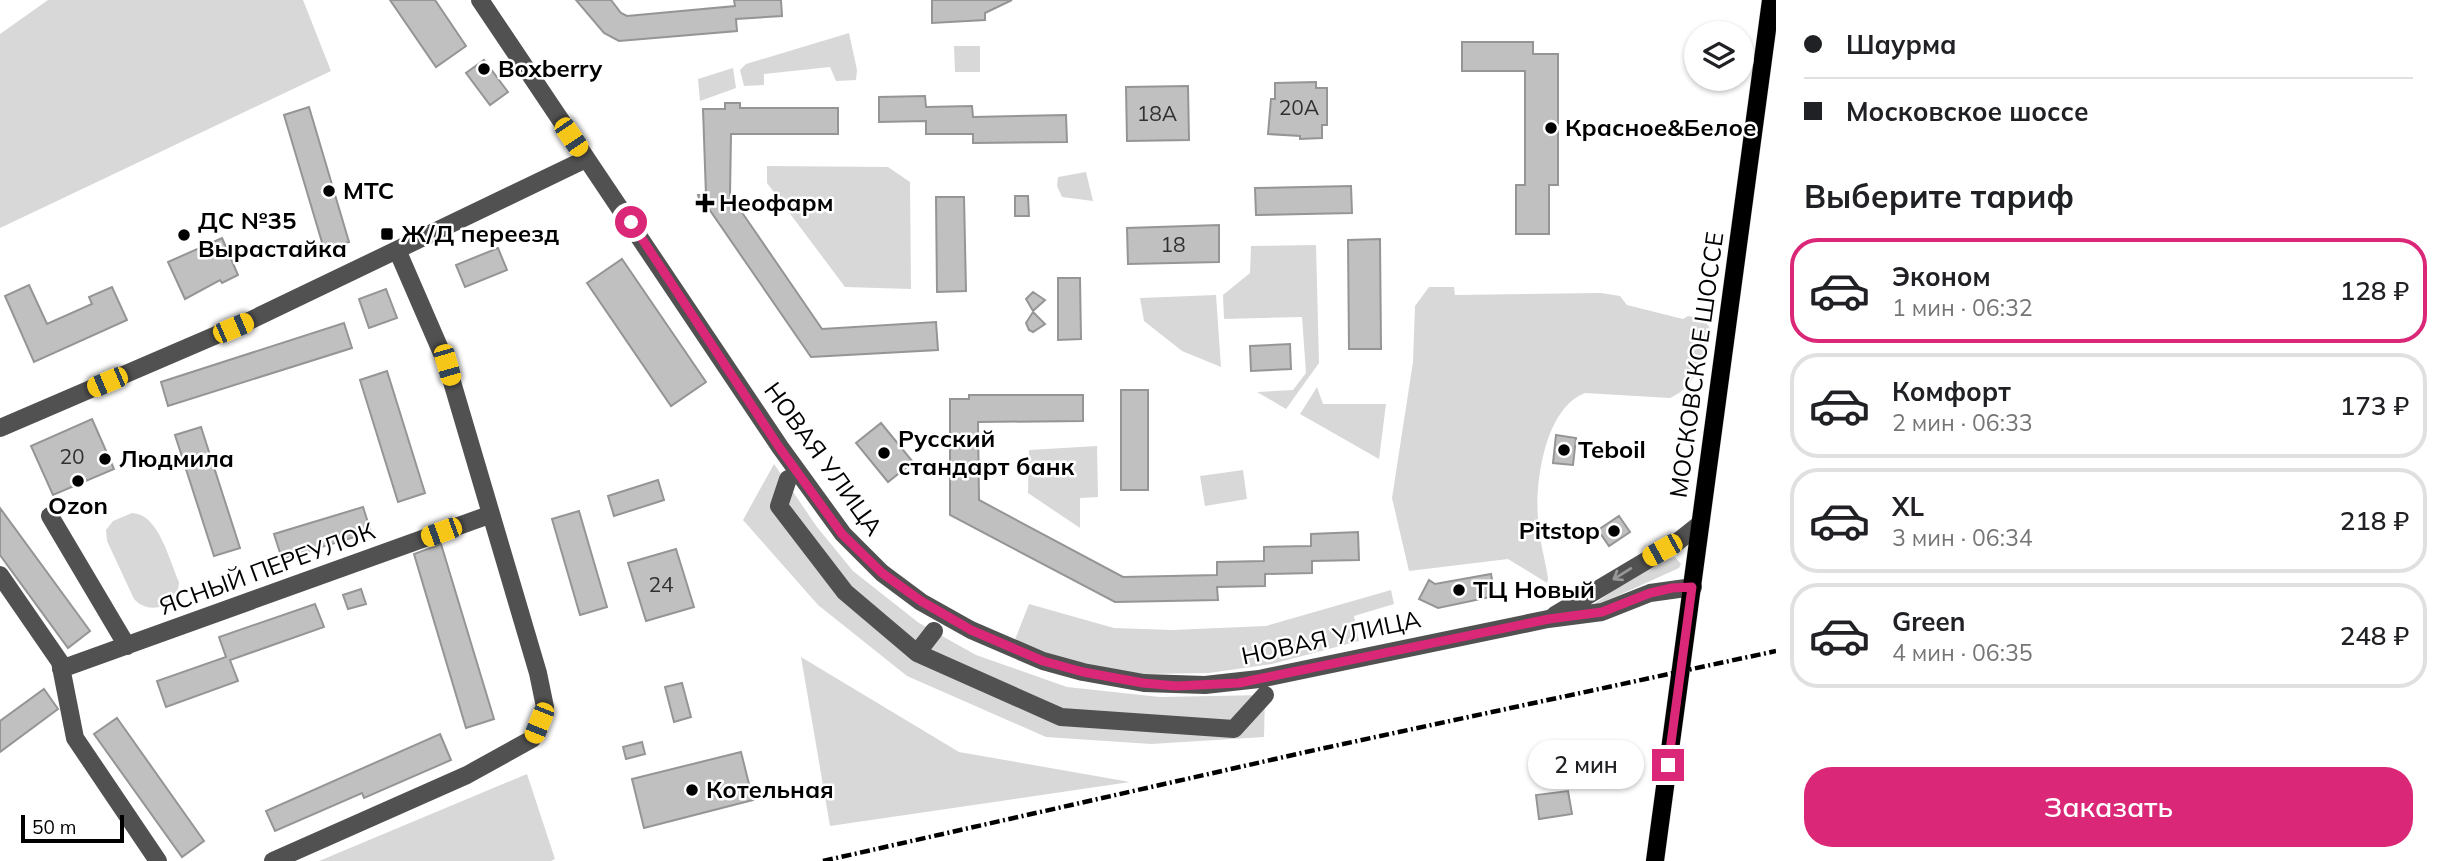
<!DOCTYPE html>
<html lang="ru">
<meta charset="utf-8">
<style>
:root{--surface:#fff;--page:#f6f6f6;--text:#202124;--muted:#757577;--line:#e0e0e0;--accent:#db2777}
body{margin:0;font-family:Mulish,sans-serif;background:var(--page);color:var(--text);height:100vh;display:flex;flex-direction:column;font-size:26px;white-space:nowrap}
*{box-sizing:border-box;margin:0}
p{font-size:23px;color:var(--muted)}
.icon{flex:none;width:38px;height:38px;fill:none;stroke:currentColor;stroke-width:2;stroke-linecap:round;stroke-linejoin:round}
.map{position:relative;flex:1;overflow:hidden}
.details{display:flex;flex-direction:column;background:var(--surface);width:665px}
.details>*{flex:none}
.top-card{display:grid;align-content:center;height:154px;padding:0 28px;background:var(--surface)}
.controls{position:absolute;left:1684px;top:21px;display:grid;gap:14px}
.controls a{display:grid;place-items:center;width:70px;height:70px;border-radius:50%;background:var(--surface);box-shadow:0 2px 5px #0004;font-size:35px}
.scale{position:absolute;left:21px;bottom:18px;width:103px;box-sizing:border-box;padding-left:7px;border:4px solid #000;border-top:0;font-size:19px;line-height:24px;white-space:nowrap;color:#000;-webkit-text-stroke:5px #fff;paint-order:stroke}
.end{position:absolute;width:32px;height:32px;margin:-16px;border:9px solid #db2777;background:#fff;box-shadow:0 0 0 4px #fff}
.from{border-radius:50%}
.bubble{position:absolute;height:49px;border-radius:24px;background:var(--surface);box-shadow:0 2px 5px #0004;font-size:23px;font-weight:600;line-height:49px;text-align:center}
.car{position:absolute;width:21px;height:42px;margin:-21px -10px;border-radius:9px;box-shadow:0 0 5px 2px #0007;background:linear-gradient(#f5c518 24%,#345 0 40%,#f5c518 0 76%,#345 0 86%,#f5c518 0)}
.top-card b{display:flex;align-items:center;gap:24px;height:66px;font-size:26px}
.top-card b+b{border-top:2px solid var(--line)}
.top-card i{width:18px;height:18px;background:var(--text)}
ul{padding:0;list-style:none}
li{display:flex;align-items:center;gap:21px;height:105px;margin:0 14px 10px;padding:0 14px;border:4px solid var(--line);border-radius:28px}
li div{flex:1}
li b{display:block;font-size:26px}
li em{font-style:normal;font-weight:600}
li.on{border-color:var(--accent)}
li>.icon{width:63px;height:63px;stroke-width:1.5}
h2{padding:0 28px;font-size:32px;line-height:84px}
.primary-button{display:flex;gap:14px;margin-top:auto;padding:14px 28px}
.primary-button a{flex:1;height:80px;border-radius:28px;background:var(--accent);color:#fff;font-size:28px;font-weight:600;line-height:80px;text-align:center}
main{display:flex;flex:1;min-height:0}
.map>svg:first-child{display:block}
.green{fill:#d8d8d8}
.building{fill:#c0c0c0;stroke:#959595;stroke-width:2}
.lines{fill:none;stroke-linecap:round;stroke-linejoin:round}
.major-casing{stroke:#dbdbdb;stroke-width:19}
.minor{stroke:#515151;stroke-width:18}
.major{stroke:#000;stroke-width:18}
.rail{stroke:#000;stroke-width:4.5;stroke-dasharray:10 3.5 2 3.5;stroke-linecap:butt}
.oneway{stroke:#979797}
.route{stroke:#db2777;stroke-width:9}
.poi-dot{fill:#000;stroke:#fff;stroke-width:2.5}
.labels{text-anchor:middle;stroke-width:5;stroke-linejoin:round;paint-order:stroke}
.number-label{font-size:21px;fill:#303030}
.poi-label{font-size:24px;font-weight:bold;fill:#000;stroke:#fff;text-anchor:start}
.street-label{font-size:24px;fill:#000;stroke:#fff}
</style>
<main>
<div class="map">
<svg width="1776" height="861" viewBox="0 0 1776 861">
<rect width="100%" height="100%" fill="#fff"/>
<path class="green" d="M48 0H303L331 71 0 228V34Z
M849 33 857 70 856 80 836 81 830 67 764 74V85L744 86 740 70 746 64Z
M980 46V72H955L954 46Z
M733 68 736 88 700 101 698 79Z
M767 166 888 167 910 182 911 289 845 287 767 183Z
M1086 172 1093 201 1062 197 1057 186 1058 177Z
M1316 245 1319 363 1286 409 1257 392 1293 390 1306 373 1302 317 1224 319 1223 295 1250 273 1251 246Z
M1429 287H1454L1455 295 1601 293 1620 296 1627 305 1683 319 1688 316 1704 319 1711 330C1703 357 1698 386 1670 398L1585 393C1545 408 1535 482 1538 519 1539 539 1545 559 1548 578L1547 583 1508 559 1409 571 1392 498 1413 362 1415 306Z
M1216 295 1221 367 1182 351 1144 321 1140 298Z
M1317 387 1323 404H1386L1379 459 1300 414Z
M1097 446 1098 497 1080 498V528L1028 493 1029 450Z
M774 464 817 527 853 571 919 623 976 655 1067 687 1160 697 1265 695 1264 737 1151 744 1046 737 907 676 818 605 743 520Z
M1243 470 1247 499 1205 506 1200 476Z
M132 513C159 514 169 560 179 582 179 605 150 617 134 599L107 541 106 530 113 521Z
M1675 557 1681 564 1679 568 1586 610 1650 564Z
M1391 590 1394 604 1354 616 1359 641 1272 664 1209 673 1145 674 1084 667 1014 642 1029 604 1114 628 1172 630 1266 626Z
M801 657 959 752 1130 782 830 826Z
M527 774 555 859 551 861H319Z"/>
<path class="building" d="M390 0H435L466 46 436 67Z
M576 0H611L621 13 627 16 735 6 734 0H781L782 16 736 19 737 31 619 41 604 33Z
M932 0H1012L985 13V20L932 23Z
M1462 42H1533V54H1558V185H1549V234H1516V185H1525V71H1462Z
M484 60 508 92 490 105 466 73Z
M1316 82V88H1327V125H1322V138L1300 139V136L1268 134 1271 99H1275V83Z
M1188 86 1189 140 1127 141 1126 87Z
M925 96 926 107 972 106 973 117 1066 115 1067 142 973 143V134H926V121L879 122V97Z
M725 103H740V108H838V134H731L730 195 822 329 936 322 938 350 811 357 709 209 703 213 698 195H706L703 109H725Z
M309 107 349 242 324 249 284 115Z
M1351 186 1352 213 1256 215 1255 188Z
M1015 196H1028L1029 216H1015Z
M936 197H964L966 291 937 292Z
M1219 225V262L1128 264 1127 228Z
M222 238 238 275 222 283 220 280 185 299 168 262Z
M1380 239 1381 349H1349L1348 240Z
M498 248 507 270 465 287 456 265Z
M622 259 706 382 671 406 587 283Z
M1058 278H1080L1081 339 1058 340Z
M29 285 47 324 92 304 89 297 112 287 127 320 34 362 5 296Z
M386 289 397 318 369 328 359 299Z
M1033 292 1045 300 1033 311 1026 299Z
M1033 312 1045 324 1033 332 1029 330 1026 323Z
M344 323 352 348 168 406 161 382Z
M1290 344 1291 369 1251 371 1250 346Z
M387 371 425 493 398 502 360 380Z
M1121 390H1148V490H1121Z
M969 395H1083V421L978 422 979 500 1123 577 1217 575V562L1264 561V547L1311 546V534L1358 532 1359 560 1312 561V573L1265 574V586L1217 587 1218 600 1115 602 950 515V399H969Z
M92 419 114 469 53 495 31 446Z
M881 423 913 462 888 482 856 443Z
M201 427 240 548 214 556 175 435Z
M1556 435 1576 438 1573 465 1553 463Z
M658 480 664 500 614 516 608 496Z
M363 507 371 532 282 559 274 534Z
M0 508 90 631 68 648 0 555Z
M579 511 607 607 580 615 552 519Z
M1619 516 1630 532 1609 546 1598 530Z
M441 544 494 719 466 728 414 554Z
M676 549 694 607 646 621 628 563Z
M1491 574 1495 596 1438 608 1419 599 1429 580 1435 584Z
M361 589 366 604 348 609 343 595Z
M315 604 324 627 230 660 238 681 166 707 157 681 226 657 219 637Z
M682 683 691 717 674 722 665 687Z
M44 689 58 709 0 752V721Z
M117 718 204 841 182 857 94 734Z
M440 734 451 760 364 798 362 793 275 831 266 811Z
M642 742 645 754 626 759 623 747Z
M741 752 753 800 644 828 632 779Z
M1568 791 1572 814 1539 819 1536 795Z"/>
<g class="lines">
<g class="major-casing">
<path id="major" d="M1655 861 1771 0"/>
</g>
<path class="minor" d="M480 0 780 447 843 534 882 573 921 602 971 630 1043 661 1083 672 1144 683 1205 685 1259 679 1548 619 1602 612 1650 593 1693 587
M0 428 249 321 586 159
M788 479 779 506 845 592 917 653
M50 516 127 646
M0 575 60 662 75 738 158 861
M1555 615 1676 543 1700 524
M934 631 917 653 1061 717 1234 729 1265 695
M61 669 489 515
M273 861 467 775 532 739 545 707 538 673 447 365 398 252"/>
<use href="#major" class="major"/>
<path class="rail" d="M823 861 1315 750 1776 651"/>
</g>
<defs><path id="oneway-shaft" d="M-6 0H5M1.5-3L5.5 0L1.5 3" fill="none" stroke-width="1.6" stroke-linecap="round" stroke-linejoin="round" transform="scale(1.75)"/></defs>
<use class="oneway" href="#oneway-shaft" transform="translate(1622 574) rotate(148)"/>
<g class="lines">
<path class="route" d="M631 222 779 447 842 534 882 573 921 601 971 630 1043 661 1083 672 1143 683 1176 686 1239 683 1549 619 1602 612 1650 593 1672 588 1692 587 1668 765"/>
</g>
<g class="poi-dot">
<circle cx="484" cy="69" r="7"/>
<circle cx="1551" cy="128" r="7"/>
<circle cx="329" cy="191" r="7"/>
<path d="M701.5 192.5h7v7h7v7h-7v7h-7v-7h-7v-7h7z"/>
<rect x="380" y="227" width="14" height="14" rx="3.5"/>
<circle cx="184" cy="235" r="7"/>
<circle cx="1564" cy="450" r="7"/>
<circle cx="884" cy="453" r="7"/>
<circle cx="105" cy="459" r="7"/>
<circle cx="78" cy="481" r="7"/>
<circle cx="1614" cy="531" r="7"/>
<circle cx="1459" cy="590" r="7"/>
<circle cx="692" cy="790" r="7"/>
</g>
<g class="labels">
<g class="number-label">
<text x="1299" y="115">20А</text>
<text x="1157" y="121">18А</text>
<text x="1173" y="252">18</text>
<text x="72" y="464">20</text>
<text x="661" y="592">24</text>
</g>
<g class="poi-label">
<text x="498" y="77">Boxberry</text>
<text x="1565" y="136">Красное&amp;Белое</text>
<text x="343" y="199">МТС</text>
<text x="719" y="211">Неофарм</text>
<text x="198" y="229">ДС №35<tspan x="198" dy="28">Вырастайка</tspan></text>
<text x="401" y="242">Ж/Д переезд</text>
<text x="898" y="447">Русский<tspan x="898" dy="28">стандарт банк</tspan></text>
<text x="1578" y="458">Teboil</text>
<text x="119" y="467">Людмила</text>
<text x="78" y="514" text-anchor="middle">Ozon</text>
<text x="1600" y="539" text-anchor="end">Pitstop</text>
<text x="1473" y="598">ТЦ Новый</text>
<text x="706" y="798">Котельная</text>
</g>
<g class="street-label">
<text transform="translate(1697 365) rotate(-82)" y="8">МОСКОВСКОЕ ШОССЕ</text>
<text transform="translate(823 459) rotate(54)" y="8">НОВАЯ УЛИЦА</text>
<text transform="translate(267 569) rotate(-20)" y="8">ЯСНЫЙ ПЕРЕУЛОК</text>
<text transform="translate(1331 638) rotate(-12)" y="8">НОВАЯ УЛИЦА</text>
</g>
</g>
</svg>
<div class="controls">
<a><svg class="icon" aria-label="layers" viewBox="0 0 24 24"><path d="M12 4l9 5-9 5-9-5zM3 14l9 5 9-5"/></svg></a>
</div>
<div class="scale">50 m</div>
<i class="end from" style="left:631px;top:222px"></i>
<i class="end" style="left:1668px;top:765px"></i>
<div class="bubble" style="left:1528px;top:740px;width:116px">2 мин</div>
<i class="car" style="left:571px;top:137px;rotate:146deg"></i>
<i class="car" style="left:233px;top:328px;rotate:67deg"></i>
<i class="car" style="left:447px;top:365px;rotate:164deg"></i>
<i class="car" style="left:107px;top:382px;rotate:247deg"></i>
<i class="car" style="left:441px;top:532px;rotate:250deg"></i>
<i class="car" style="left:1662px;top:550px;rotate:241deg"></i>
<i class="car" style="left:539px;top:723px;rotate:202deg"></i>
</div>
<section class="details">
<div class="top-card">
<b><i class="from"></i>Шаурма</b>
<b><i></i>Московское шоссе</b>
</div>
<h2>Выберите тариф</h2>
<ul>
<li class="on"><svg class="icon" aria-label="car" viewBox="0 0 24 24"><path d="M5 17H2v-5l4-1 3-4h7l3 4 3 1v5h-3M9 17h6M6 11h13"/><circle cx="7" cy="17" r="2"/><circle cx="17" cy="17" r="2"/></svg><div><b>Эконом</b><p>1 мин · 06:32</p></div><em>128 ₽</em></li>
<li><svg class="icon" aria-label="car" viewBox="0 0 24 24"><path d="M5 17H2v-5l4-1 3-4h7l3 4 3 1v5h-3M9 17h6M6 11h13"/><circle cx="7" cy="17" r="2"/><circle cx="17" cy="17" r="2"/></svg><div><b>Комфорт</b><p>2 мин · 06:33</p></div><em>173 ₽</em></li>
<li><svg class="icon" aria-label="car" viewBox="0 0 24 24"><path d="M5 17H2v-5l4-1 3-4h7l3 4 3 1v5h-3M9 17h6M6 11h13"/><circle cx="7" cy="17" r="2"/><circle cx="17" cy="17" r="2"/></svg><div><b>XL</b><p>3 мин · 06:34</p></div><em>218 ₽</em></li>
<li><svg class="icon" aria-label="car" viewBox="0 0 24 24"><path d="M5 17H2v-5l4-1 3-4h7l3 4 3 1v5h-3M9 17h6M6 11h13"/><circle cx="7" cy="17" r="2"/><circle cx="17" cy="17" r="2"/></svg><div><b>Green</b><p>4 мин · 06:35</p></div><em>248 ₽</em></li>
</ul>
<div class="primary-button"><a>Заказать</a></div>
</section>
</main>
